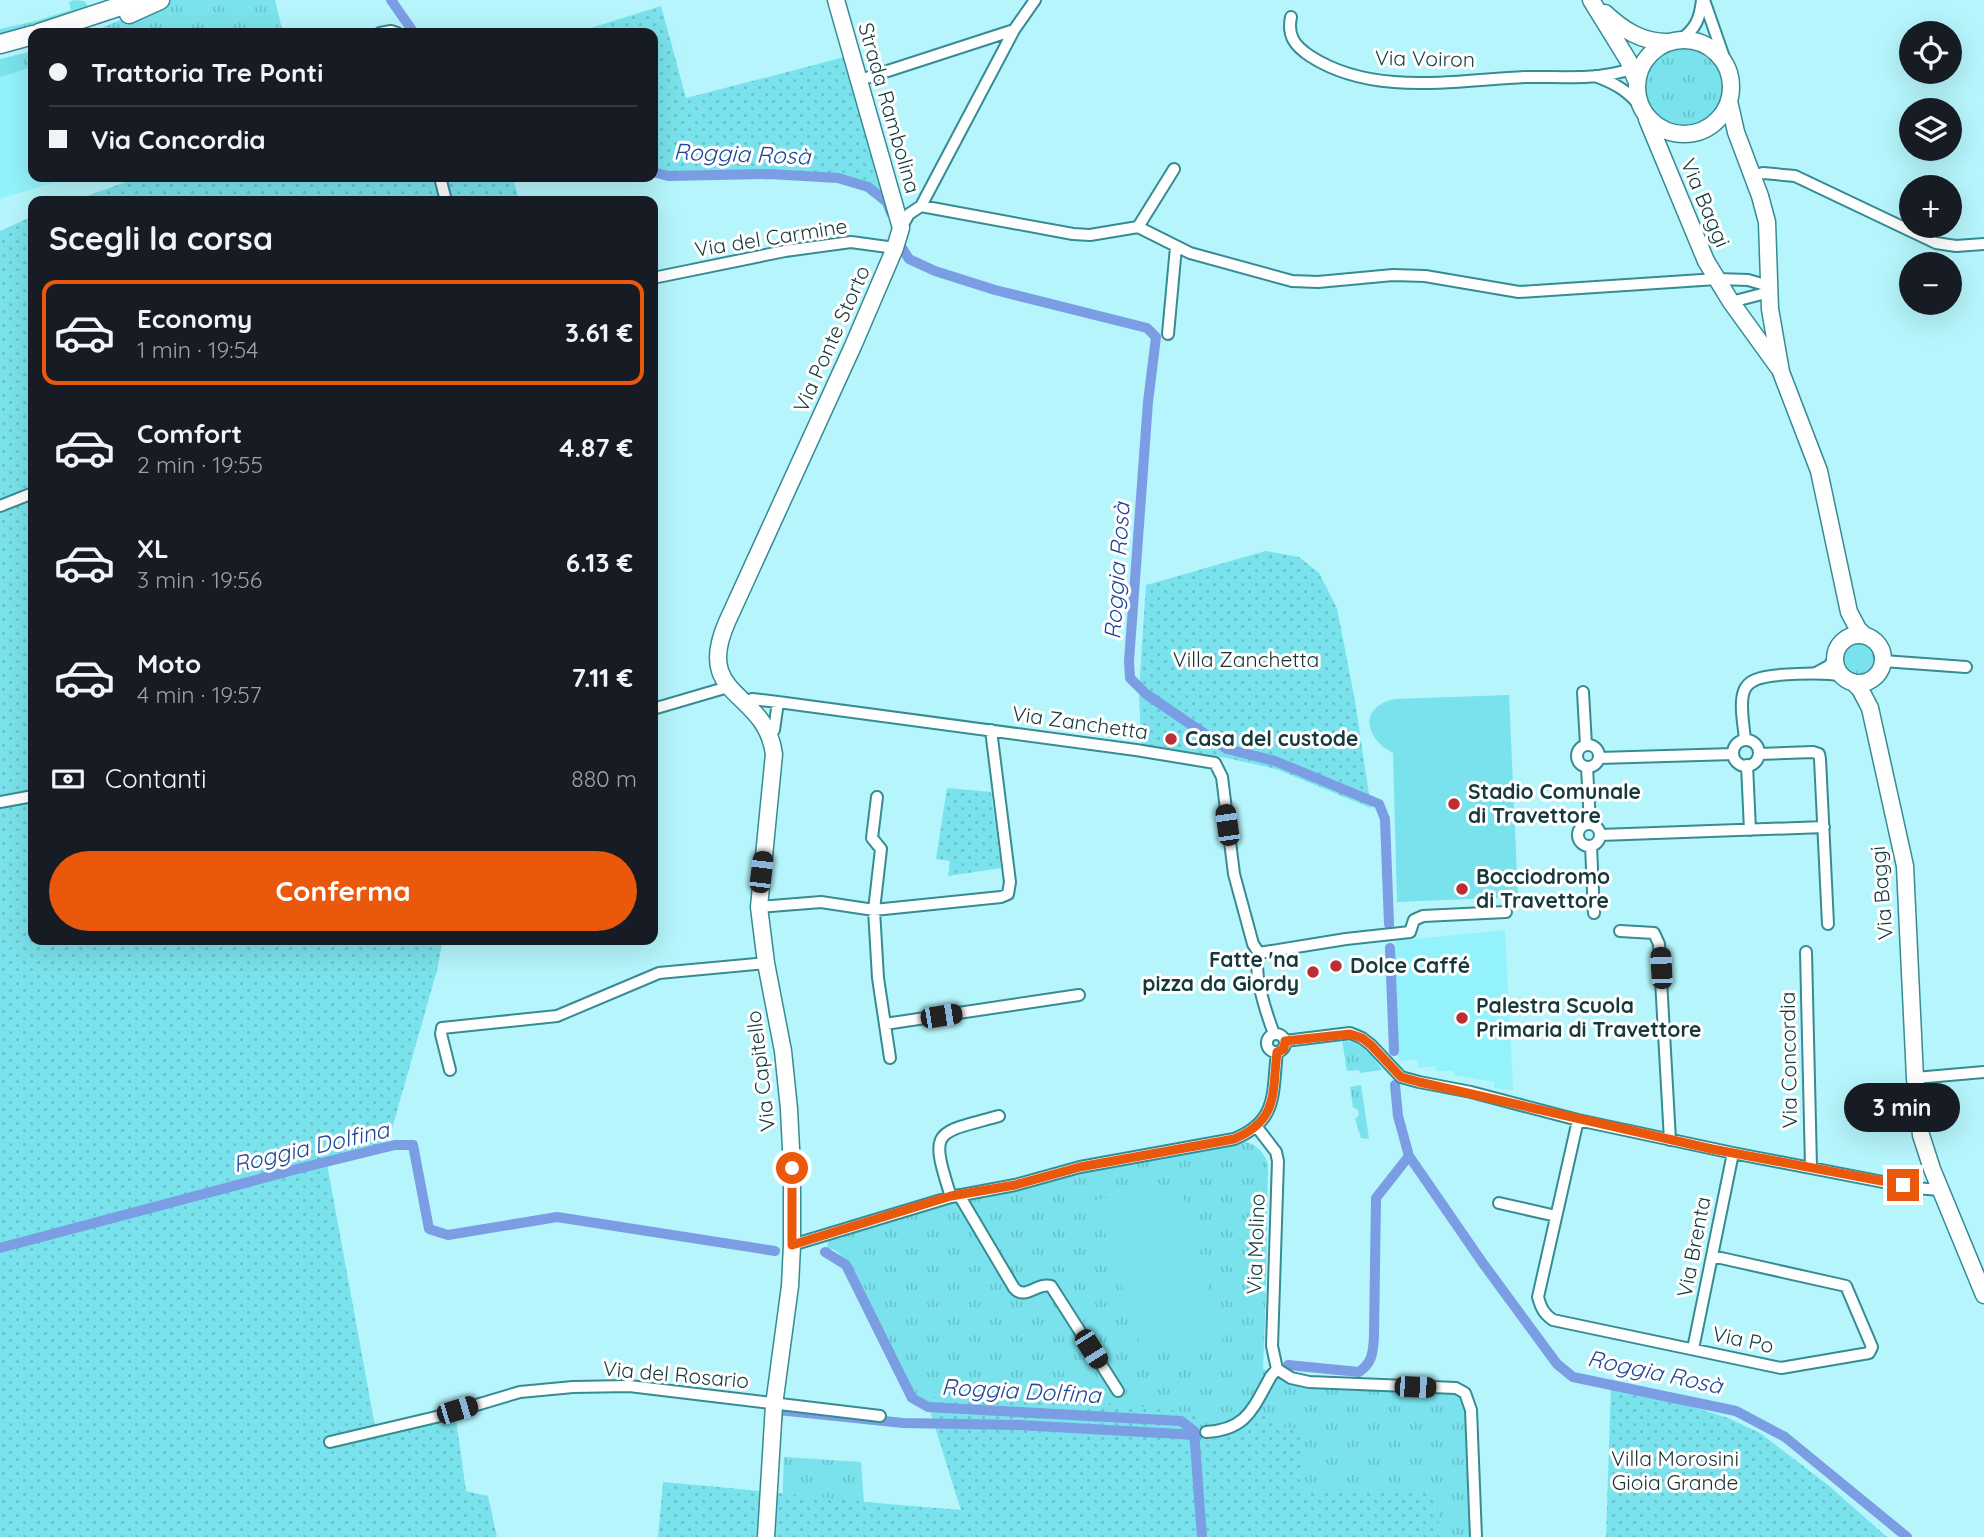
<!DOCTYPE html>
<html lang="it">
<meta charset="utf-8">
<style>
:root{--surface:#171b24;--page:#242831;--text:#f1f3f6;--muted:#9ea1a6;--line:#363941;--accent:#ea580c}
body{margin:0;font-family:Quicksand,sans-serif;background:var(--page);color:var(--text);height:100vh;display:flex;flex-direction:column;font-size:26px;white-space:nowrap}
*{box-sizing:border-box;margin:0}
p{font-size:23px;color:var(--muted)}
.icon{flex:none;width:38px;height:38px;fill:none;stroke:currentColor;stroke-width:2;stroke-linecap:round;stroke-linejoin:round}
.map{position:relative;flex:1;overflow:hidden}
.sheet{position:absolute;left:28px;top:196px;width:630px;height:749px;display:flex;flex-direction:column;background:var(--surface);border-radius:14px;box-shadow:0 7px 28px #0002}
.sheet>*{flex:none}
.banner{position:absolute;left:28px;top:28px;width:630px;height:154px;border-radius:14px;box-shadow:0 7px 28px #0002;display:grid;align-content:center;height:154px;padding:0 21px;background:var(--surface)}
.controls{position:absolute;left:1899px;top:21px;display:grid;gap:14px}
.controls a{display:grid;place-items:center;width:63px;height:63px;border-radius:50%;background:var(--surface);box-shadow:0 7px 28px #0002;font-size:35px}
.end{position:absolute;width:32px;height:32px;margin:-16px;border:9px solid #ea580c;background:#fff;box-shadow:0 0 0 4px #fff}
.from{border-radius:50%}
.bubble{position:absolute;height:49px;border-radius:24px;background:var(--surface);box-shadow:0 7px 28px #0002;font-size:23px;font-weight:700;line-height:49px;text-align:center}
.car{position:absolute;width:21px;height:42px;margin:-21px -10px;border-radius:9px;box-shadow:0 0 5px 2px #0007;background:linear-gradient(#222 24%,#8ab4d8 0 40%,#222 0 76%,#8ab4d8 0 86%,#222 0)}
.banner b{display:flex;align-items:center;gap:24px;height:66px;font-size:26px}
.banner b+b{border-top:2px solid var(--line)}
.banner i{width:18px;height:18px;background:var(--text)}
ul{padding:0;list-style:none}
li{display:flex;align-items:center;gap:21px;height:105px;margin:0 14px 10px;padding:0 7px;border:4px solid transparent;border-radius:14px}
li div{flex:1}
li b{display:block;font-size:26px}
li em{font-style:normal;font-weight:700}
li.on{border-color:var(--accent)}
li>.icon{width:63px;height:63px;stroke-width:1.5}
h2{padding:0 21px;font-size:32px;line-height:84px}
.pay{display:flex;align-items:center;gap:18px;height:77px;padding:0 21px;font-size:26px}
.pay p{margin-inline-start:auto}
.action{display:flex;gap:14px;margin-top:auto;padding:14px 21px}
.action a{flex:1;height:80px;border-radius:42px;background:var(--accent);color:#fff;font-size:28px;font-weight:700;line-height:80px;text-align:center}
.map>svg:first-child{display:block}
.built{fill:#93f2fb}
.grass{fill:url(#grass-tufts)}
.park{fill:url(#park-dots)}
.pitch{fill:#7ae2ec}
.lines{fill:none;stroke-linecap:round;stroke-linejoin:round}
.canal{stroke:#7a9de3;stroke-width:10}
.street-casing{stroke:#378b93;stroke-width:14}
.secondary-casing{stroke:#378b93;stroke-width:19}
.primary-casing{stroke:#378b93;stroke-width:21}
.street{stroke:#fff;stroke-width:10}
.secondary{stroke:#fff;stroke-width:16}
.primary{stroke:#fff;stroke-width:18}
.route{stroke:#ea580c;stroke-width:9}
.poi-dot{fill:#bd2d34;stroke:#fff;stroke-width:2.5}
.labels{text-anchor:middle;stroke-width:6;stroke-linejoin:round;paint-order:stroke}
.street-label{font-size:21px;fill:#16393c;stroke:#fff}
.park-label{font-size:21px;fill:#1b3133;stroke:#fff}
.poi-label{font-size:21px;font-weight:bold;fill:#16393c;stroke:#fff;text-anchor:start}
.water-label{font-size:23px;font-style:italic;fill:#224597;stroke:#fff}
</style>
<div class="map">
<svg width="1984" height="1537" viewBox="0 0 1984 1537">
<defs>
<pattern id="grass-tufts" width="24" height="20" patternUnits="userSpaceOnUse" patternTransform="scale(1.75)"><rect width="24" height="20" fill="#7ae2ec"/><path d="M3 7l-1-3M5 7V3M7 7l1-3M15 17l-1-3M17 17v-4M19 17l1-3" fill="none" stroke="#69c3cb"/></pattern>
<pattern id="park-dots" width="8" height="8" patternUnits="userSpaceOnUse" patternTransform="scale(1.75)"><rect width="8" height="8" fill="#7ae2ec"/><path d="M2 2h.1M6 6h.1" fill="none" stroke="#69c3cb" stroke-width="1.8" stroke-linecap="round"/></pattern>
</defs>
<rect width="100%" height="100%" fill="#b5f5fb"/>
<path class="built" d="M33 67V177H70L0 199V77Z
M1505 930 1513 1090 1494 1088V1082L1454 1075 1453 1071H1436L1435 1066 1419 1068 1417 1059 1399 1061 1395 941Z"/>
<path class="grass" d="M74 0 84 1 90 8 0 38V29L36 21 71 10 69 2Z
M170 0H275L283 33H89Z
M1646 87a38 38 0 1 1 76 0a38 38 0 1 1-76 0Z
M33 51V67L0 77V59Z
M1841 659a18 18 0 1 1 36 0a18 18 0 1 1-36 0Z
M1342 1040C1361 1042 1372 1054 1382 1070L1360 1073 1359 1070 1347 1071Z
M1361 1085 1369 1139 1361 1138 1355 1119 1359 1115 1358 1110 1353 1107 1350 1087Z
M1229 1140C1249 1141 1261 1144 1268 1164L1266 1285 1262 1287 1263 1291 1266 1293 1263 1369 1297 1383 1455 1390 1462 1396 1466 1405 1470 1537H781L784 1457 861 1462 864 1503 961 1510 927 1401 915 1398 908 1393 841 1255 833 1249H827L829 1235 954 1201C971 1212 999 1273 1012 1294L1021 1288 967 1196Z"/>
<path class="park" d="M661 6 686 98 845 57 890 195 882 205C875 196 867 189 856 185 841 180 824 180 808 179 756 176 703 183 652 177L653 33H575Z
M140 177H512L520 201H73Z
M33 216V940H443L437 970 386 1150 327 1164 377 1437 456 1419 466 1491 488 1496 497 1537H0V231Z
M1266 551 1299 557 1319 573 1337 608 1355 701 1371 808 1276 769 1227 758 1141 745 1139 690 1146 585Z
M947 788 991 792 1001 868 948 876 950 861 936 859Z
M1611 1385 1646 1392 1728 1418 1760 1433 1828 1485 1887 1537H1606Z
M926 1397 1118 1404 1194 1413 1203 1440C1230 1438 1239 1436 1256 1415L1276 1417 1274 1426 1300 1429 1302 1491 1437 1489 1439 1537H658L663 1482C762 1490 861 1503 961 1510Z"/>
<path class="pitch" d="M1509 695 1518 897 1397 902 1393 753C1365 739 1358 707 1395 699Z
M1180 1184 1223 1341 1208 1345 1206 1341 1149 1357 1152 1369 1148 1371 1095 1200Z"/>
<g class="lines">
<path class="canal" d="M391 0 414 33
M653 172 668 176 769 174 838 178 868 187 887 202 891 213
M902 248 909 259 935 271 995 290 1147 328 1156 337 1148 402 1129 661 1130 678 1146 694 1227 749 1275 761 1379 804 1385 819 1389 924
M1390 948 1394 1051
M1395 1085 1398 1116 1409 1156 1482 1262 1557 1364 1573 1377 1736 1411 1785 1437 1907 1537
M0 1248 301 1168 395 1145H413L429 1229 448 1235 557 1217 775 1251
M825 1252 846 1265 912 1398 928 1407 1181 1421 1194 1431 1202 1537
M1288 1365 1359 1372C1373 1362 1373 1352 1374 1336L1376 1198 1409 1156
M778 1419V1410L903 1423 1019 1425 1197 1435"/>
<g class="street-casing">
<path id="street" d="M1704 0 1727 66
M1291 17C1287 36 1295 46 1310 56 1373 97 1455 80 1525 77 1562 76 1608 82 1642 64
M380 33 391 31 397 33
M1681 39C1696 29 1700 18 1702 0
M1595 76C1614 83 1627 90 1640 106
M860 80 1014 30
M1752 176 1763 173 1795 176 1936 243 1956 246 1984 244
M440 177 446 201
M921 206 1073 234 1090 235 1138 227 1190 253 1292 281 1318 282 1393 275 1425 276 1519 292 1717 279 1748 280 1769 286 1762 294 1731 302
M1138 227 1174 169
M901 228 909 214 921 206 1014 30 1035 0
M653 278 785 251 851 242 895 248
M1168 334 1176 247
M0 506 33 493
M1883 661 1966 667
M1816 673 1829 666 1835 658
M1583 692 1586 745
M746 703 752 699 778 702 1136 750 1215 763 1222 777 1234 874 1253 944 1259 953C1252 972 1267 1015 1274 1034
M653 709 728 687
M769 734 774 730 778 702
M1745 740C1744 726 1739 704 1744 691 1746 686 1750 682 1755 680 1769 673 1826 672 1842 676
M1733 753a13 13 0 1 1 26 0a13 13 0 1 1-26 0Z
M1577 756a11 11 0 1 1 22 0a11 11 0 1 1-22 0Z
M1759 754 1813 752 1819 754 1820 759 1828 924
M1599 758 1733 754
M1747 765 1750 830
M1587 767 1590 824
M877 797 872 838 881 849 874 910 878 978 890 1058
M0 802 33 796
M1578 835a11 11 0 1 1 22 0a11 11 0 1 1-22 0Z
M1600 835 1824 827
M1591 846 1594 913
M759 907 821 902 874 910 1001 897 1008 894 1010 882 991 730
M1620 931 1654 933 1659 944 1670 1140
M1806 952 1811 1167
M1259 953 1346 939 1410 932 1414 920 1423 916 1506 912
M885 1024 1079 995
M1267 1043a9 9 0 1 1 18 0a9 9 0 1 1-18 0Z
M1285 1041 1350 1033 1362 1038 1371 1045 1401 1077 1419 1082 1471 1092 1578 1120 1733 1153 1914 1188 1941 1190
M450 1070 441 1034 442 1028 557 1016 659 973 766 963
M1915 1078 1984 1072
M1578 1120 1538 1297C1541 1308 1544 1314 1553 1320L1781 1368 1869 1353 1872 1347 1846 1286 1712 1256
M1256 1126 1276 1152 1278 1161 1272 1346 1277 1369 1291 1378 1309 1382 1456 1388 1465 1393 1471 1410 1476 1537
M959 1195 1014 1288C1025 1301 1037 1282 1051 1286L1118 1391
M951 1197C929 1128 934 1134 999 1116
M1499 1203 1556 1216
M792 1245 951 1197 1015 1185 1080 1167 1234 1139C1279 1121 1272 1092 1277 1052
M1693 1349 1733 1153
M1206 1432C1247 1430 1253 1408 1271 1376L1277 1369
M330 1442 436 1417 520 1392 573 1387 629 1386 880 1416"/>
</g>
<g class="secondary-casing">
<path id="secondary" d="M1591 0 1628 60 1636 80
M1605 13C1623 30 1642 42 1667 42
M1637 87a47 47 0 1 1 94 0a47 47 0 1 1-94 0Z
M1729 101 1736 132 1760 196 1767 222 1770 309 1781 372 1819 471 1849 612 1858 629 1864 635
M1647 119 1706 261 1731 302 1778 367
M1835 659a24 24 0 1 1 48 0a24 24 0 1 1-48 0Z
M1853 682 1860 689 1870 708 1905 866 1915 1078 1921 1135 1932 1169 1984 1295
M766 1537 774 1405 790 1286 792 1245V1169L789 1109 783 1051 766 963 759 907 774 754C765 689 693 699 727 622L853 346 895 248 901 228 836 0"/>
</g>
<g class="primary-casing">
<path id="primary" d="M129 14 160 0
M39 33 139 0
M0 44 33 35"/>
</g>
<use href="#street" class="street"/>
<use href="#secondary" class="secondary"/>
<use href="#primary" class="primary"/>
</g>
<g class="lines">
<path class="route" d="M792 1168V1245L951 1196 1015 1185 1080 1167 1234 1139C1279 1120 1272 1093 1277 1052L1284 1049 1285 1041 1350 1034 1362 1038 1371 1045 1401 1077 1419 1082 1712 1149 1903 1185"/>
</g>
<g class="poi-dot">
<circle cx="1171" cy="739" r="7"/>
<circle cx="1454" cy="804" r="7"/>
<circle cx="1462" cy="889" r="7"/>
<circle cx="1336" cy="966" r="7"/>
<circle cx="1313" cy="972" r="7"/>
<circle cx="1462" cy="1018" r="7"/>
</g>
<g class="labels">
<g class="street-label">
<text transform="translate(1425 59) rotate(1)" y="7">Via Voiron</text>
<text transform="translate(889 108) rotate(74)" y="7">Strada Rambolina</text>
<text transform="translate(1705 203) rotate(67)" y="7">Via Baggi</text>
<text transform="translate(771 238) rotate(-9)" y="7">Via del Carmine</text>
<text transform="translate(832 339) rotate(-66)" y="7">Via Ponte Storto</text>
<text transform="translate(1080 723) rotate(8)" y="7">Via Zanchetta</text>
<text transform="translate(1882 893) rotate(-95)" y="7">Via Baggi</text>
<text transform="translate(1789 1060) rotate(-91)" y="7">Via Concordia</text>
<text transform="translate(761 1071) rotate(-97)" y="7">Via Capitello</text>
<text transform="translate(1256 1244) rotate(-88)" y="7">Via Molino</text>
<text transform="translate(1694 1247) rotate(-79)" y="7">Via Brenta</text>
<text transform="translate(1743 1340) rotate(12)" y="7">Via Po</text>
<text transform="translate(676 1375) rotate(5)" y="7">Via del Rosario</text>
</g>
<g class="park-label">
<text x="1246" y="667">Villa Zanchetta</text>
<text x="1675" y="1466">Villa Morosini<tspan x="1675" dy="24">Gioia Grande</tspan></text>
</g>
<g class="poi-label">
<text x="1185" y="746">Casa del custode</text>
<text x="1468" y="799">Stadio Comunale<tspan x="1468" dy="24">di Travettore</tspan></text>
<text x="1476" y="884">Bocciodromo<tspan x="1476" dy="24">di Travettore</tspan></text>
<text x="1299" y="967" text-anchor="end">Fatte 'na<tspan x="1299" dy="24">pizza da Giordy</tspan></text>
<text x="1350" y="973">Dolce Caffé</text>
<text x="1476" y="1013">Palestra Scuola<tspan x="1476" dy="24">Primaria di Travettore</tspan></text>
</g>
<g class="water-label">
<text transform="translate(742 154) rotate(2)" y="8">Roggia Rosà</text>
<text transform="translate(1117 571) rotate(-86)" y="8">Roggia Rosà</text>
<text transform="translate(311 1147) rotate(-13)" y="8">Roggia Dolfina</text>
<text transform="translate(1655 1372) rotate(12)" y="8">Roggia Rosà</text>
<text transform="translate(1021 1391) rotate(3)" y="8">Roggia Dolfina</text>
</g>
</g>
</svg>
<div class="controls">
<a><svg class="icon" aria-label="locate" viewBox="0 0 24 24"><circle cx="12" cy="12" r="6"/><path d="M12 2v4M12 18v4M2 12h4M18 12h4"/></svg></a>
<a><svg class="icon" aria-label="layers" viewBox="0 0 24 24"><path d="M12 4l9 5-9 5-9-5zM3 14l9 5 9-5"/></svg></a>
<a>+</a>
<a>−</a>
</div>
<i class="end from" style="left:792px;top:1168px"></i>
<i class="end" style="left:1903px;top:1185px"></i>
<div class="bubble" style="left:1844px;top:1083px;width:116px">3 min</div>
<i class="car" style="left:1227px;top:825px;rotate:352deg"></i>
<i class="car" style="left:761px;top:872px;rotate:7deg"></i>
<i class="car" style="left:1661px;top:968px;rotate:357deg"></i>
<i class="car" style="left:941px;top:1016px;rotate:81deg"></i>
<i class="car" style="left:1091px;top:1349px;rotate:148deg"></i>
<i class="car" style="left:1415px;top:1387px;rotate:92deg"></i>
<i class="car" style="left:457px;top:1410px;rotate:73deg"></i>
<div class="banner">
<b><i class="from"></i>Trattoria Tre Ponti</b>
<b><i></i>Via Concordia</b>
</div>
<section class="sheet">
<h2>Scegli la corsa</h2>
<ul>
<li class="on"><svg class="icon" aria-label="car" viewBox="0 0 24 24"><path d="M5 17H2v-5l4-1 3-4h7l3 4 3 1v5h-3M9 17h6M6 11h13"/><circle cx="7" cy="17" r="2"/><circle cx="17" cy="17" r="2"/></svg><div><b>Economy</b><p>1 min · 19:54</p></div><em>3.61 €</em></li>
<li><svg class="icon" aria-label="car" viewBox="0 0 24 24"><path d="M5 17H2v-5l4-1 3-4h7l3 4 3 1v5h-3M9 17h6M6 11h13"/><circle cx="7" cy="17" r="2"/><circle cx="17" cy="17" r="2"/></svg><div><b>Comfort</b><p>2 min · 19:55</p></div><em>4.87 €</em></li>
<li><svg class="icon" aria-label="car" viewBox="0 0 24 24"><path d="M5 17H2v-5l4-1 3-4h7l3 4 3 1v5h-3M9 17h6M6 11h13"/><circle cx="7" cy="17" r="2"/><circle cx="17" cy="17" r="2"/></svg><div><b>XL</b><p>3 min · 19:56</p></div><em>6.13 €</em></li>
<li><svg class="icon" aria-label="car" viewBox="0 0 24 24"><path d="M5 17H2v-5l4-1 3-4h7l3 4 3 1v5h-3M9 17h6M6 11h13"/><circle cx="7" cy="17" r="2"/><circle cx="17" cy="17" r="2"/></svg><div><b>Moto</b><p>4 min · 19:57</p></div><em>7.11 €</em></li>
</ul>
<div class="pay"><svg class="icon" aria-label="cash" viewBox="0 0 24 24"><path d="M3 7h18v10H3z"/><circle cx="12" cy="12" r="2"/></svg>Contanti<p>880 m</p></div>
<div class="action"><a>Conferma</a></div>
</section>
</div>
